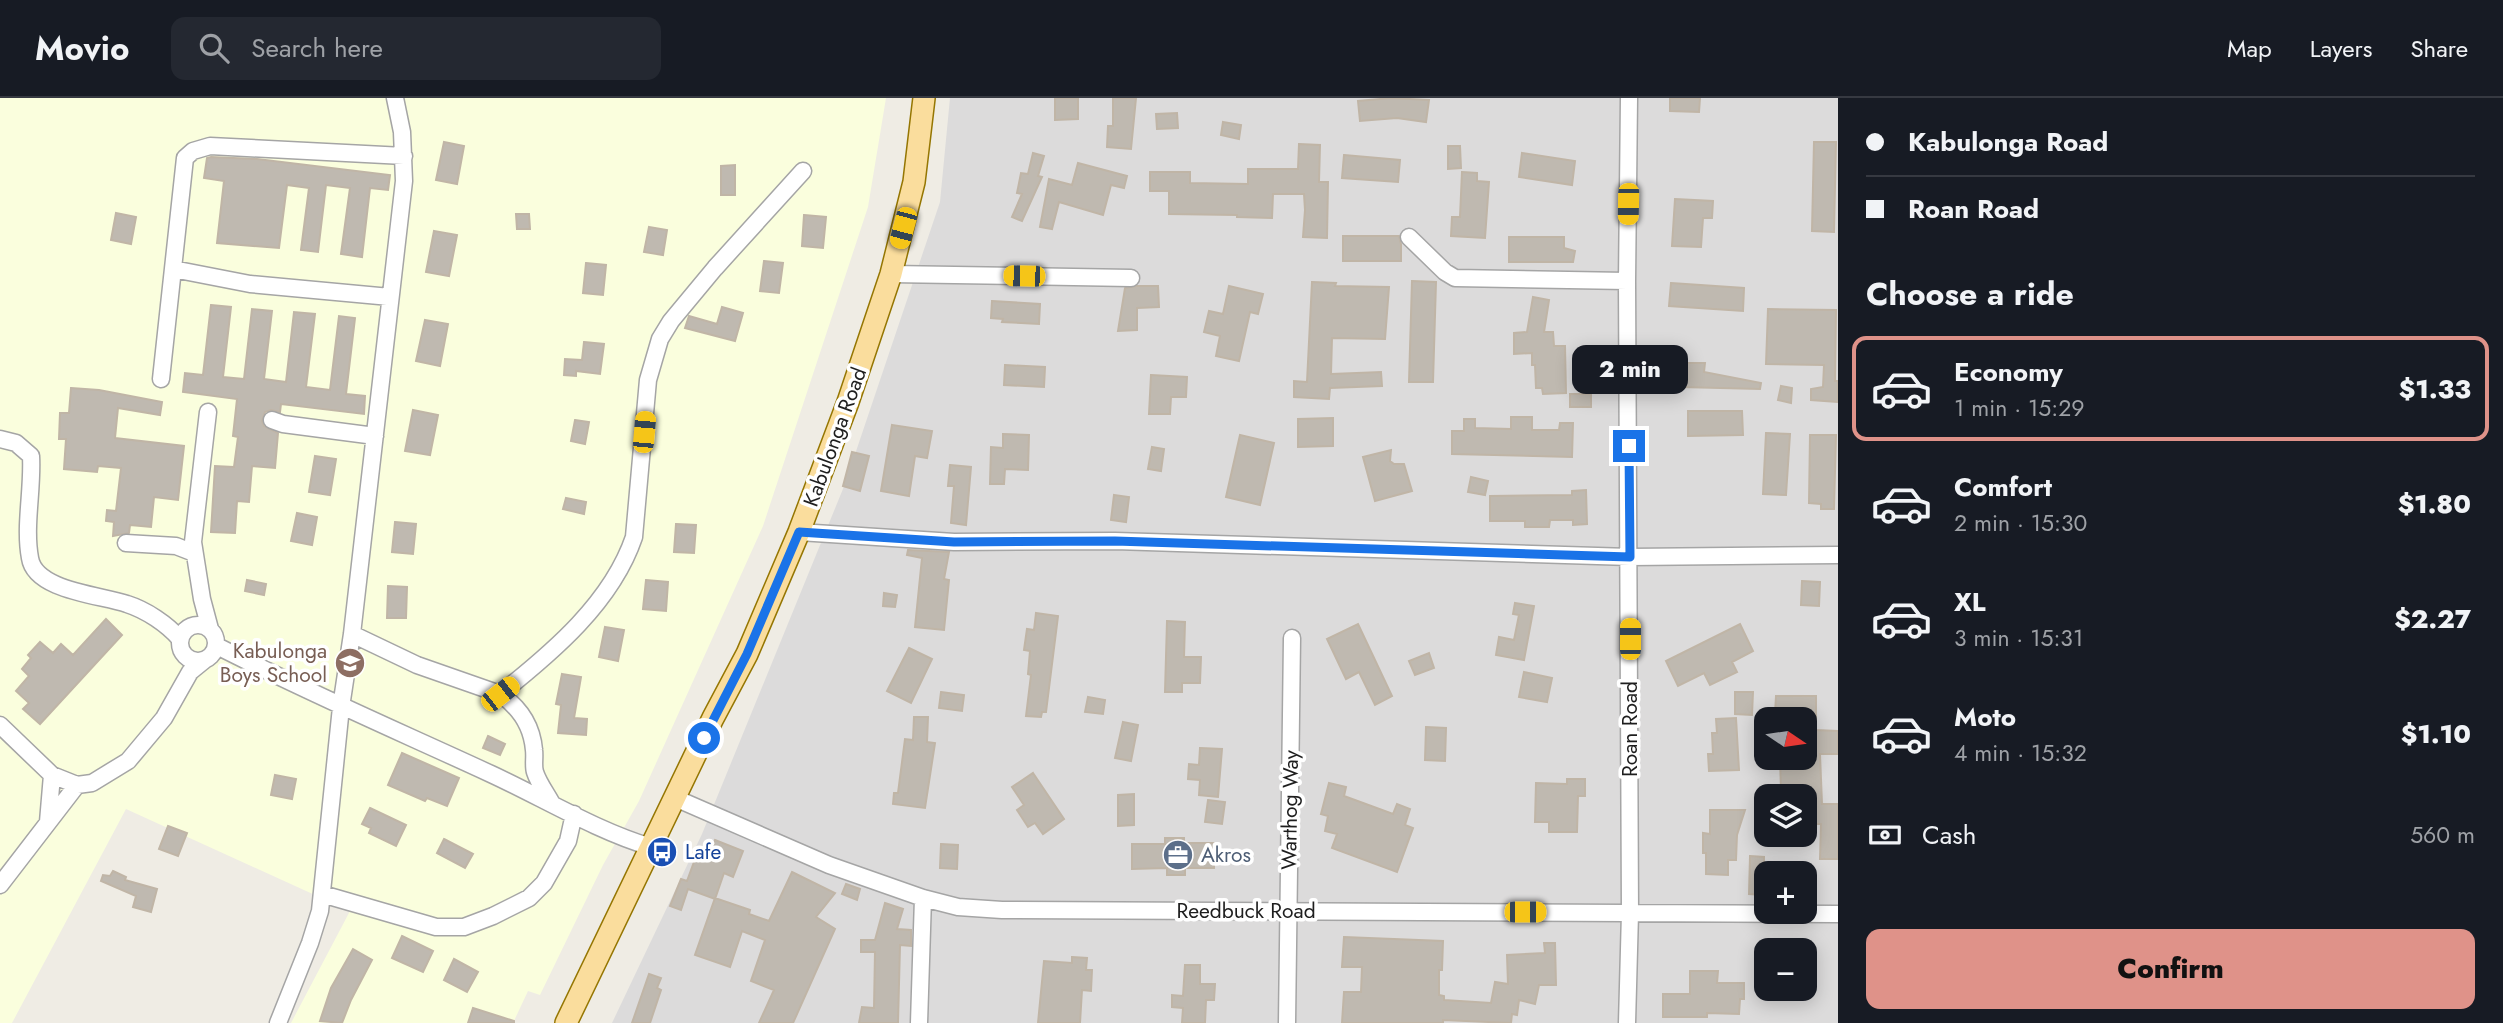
<!DOCTYPE html>
<meta charset="utf-8">
<style>
:root{--surface:#171b24;--page:#242831;--text:#f1f3f6;--muted:#9ea1a6;--line:#363941;--accent:#df9289}
body{margin:0;font-family:Jost,sans-serif;background:var(--page);color:var(--text);height:100vh;display:flex;flex-direction:column;font-size:26px;white-space:nowrap}
*{box-sizing:border-box;margin:0}
p{font-size:23px;color:var(--muted)}
.icon{flex:none;width:38px;height:38px;fill:none;stroke:currentColor;stroke-width:2;stroke-linecap:round;stroke-linejoin:round}
.map{position:relative;flex:1;overflow:hidden}
.panel{display:flex;flex-direction:column;background:var(--surface);width:665px}
.panel>*{flex:none}
.hud{display:grid;align-content:center;height:154px;padding:0 28px;background:var(--surface)}
.needle{width:46px;rotate:103deg}
.controls{position:absolute;left:1754px;top:609px;display:grid;gap:14px}
.controls a{display:grid;place-items:center;width:63px;height:63px;border-radius:14px;background:var(--surface);box-shadow:0 4px 18px #0003;font-size:35px}
.end{position:absolute;width:32px;height:32px;margin:-16px;border:9px solid #1a73e8;background:#fff;box-shadow:0 0 0 4px #fff}
.from{border-radius:50%}
.bubble{position:absolute;height:49px;border-radius:14px;background:var(--surface);box-shadow:0 4px 18px #0003;font-size:23px;font-weight:800;line-height:49px;text-align:center}
.car{position:absolute;width:21px;height:42px;margin:-21px -10px;border-radius:9px;box-shadow:0 0 5px 2px #0007;background:linear-gradient(#f5c518 24%,#345 0 40%,#f5c518 0 76%,#345 0 86%,#f5c518 0)}
.hud b{display:flex;align-items:center;gap:24px;height:66px;font-size:26px}
.hud b+b{border-top:2px solid var(--line)}
.hud i{width:18px;height:18px;background:var(--text)}
ul{padding:0;list-style:none}
li{display:flex;align-items:center;gap:21px;height:105px;margin:0 14px 10px;padding:0 14px;border:4px solid transparent;border-radius:14px}
li div{flex:1}
li b{display:block;font-size:26px}
li em{font-style:normal;font-weight:800}
li.selected{border-color:var(--accent)}
li>.icon{width:63px;height:63px;stroke-width:1.5}
h2{padding:0 28px;font-size:32px;line-height:84px}
.pay{display:flex;align-items:center;gap:18px;height:77px;padding:0 28px;font-size:26px}
.pay p{margin-inline-start:auto}
.cta{display:flex;gap:14px;margin-top:auto;padding:14px 28px}
.cta a{flex:1;height:80px;border-radius:14px;background:var(--accent);color:#111;font-size:28px;font-weight:800;line-height:80px;text-align:center}
header{display:flex;align-items:center;gap:42px;box-sizing:border-box;height:98px;padding:0 35px;background:var(--surface);border-bottom:2px solid var(--line)}
header strong{font-size:33px}
nav{display:flex;gap:38px;margin-inline-start:auto;font-size:24px}
.search{width:490px;height:63px;background:var(--page);display:flex;align-items:center;gap:18px;box-sizing:border-box;padding:0 24px;border-radius:14px;color:var(--muted);font-size:26px}
main{display:flex;flex:1;min-height:0}
.map>svg:first-child{display:block}
.residential{fill:#dcdbdb;fill-rule:evenodd}
.education{fill:#fafedd}
.building{fill:#bfb9b0;stroke:#c0b5a6;stroke-width:2}
.lines{fill:none;stroke-linecap:round;stroke-linejoin:round}
.minor-casing{stroke:#a5a5a5;stroke-width:19}
.major-casing{stroke:#957602;stroke-width:24}
.minor{stroke:#fff;stroke-width:16}
.major{stroke:#fadd9d;stroke-width:21}
.route{stroke:#1a73e8;stroke-width:9}
.labels{text-anchor:middle;stroke-width:7;stroke-linejoin:round;paint-order:stroke}
.street-label{font-size:21px;fill:#1e1e1e;stroke:#fff}
.education-label{font-size:21px;fill:#785e54;stroke:#fff;text-anchor:end}
.transit-label{font-size:21px;fill:#164399;stroke:#fff;text-anchor:start}
.service-label{font-size:21px;fill:#4e5e75;stroke:#fff;text-anchor:start}
</style>
<header>
<strong>Movio</strong>
<div class="search"><svg class="icon" aria-label="search" viewBox="0 0 24 24"><circle cx="10" cy="10" r="6"/><path d="M15 15l6 6"/></svg>Search here</div>
<nav><a>Map</a><a>Layers</a><a>Share</a></nav>
</header>
<main>
<div class="map">
<svg width="1838" height="925" viewBox="0 0 1838 925">
<rect width="100%" height="100%" fill="#efece4"/>
<path class="residential" d="M950 0H1838V925H612L702 736 845 386 940 104ZM1766 621H1804V660H1766ZM1766 698H1804V737H1766ZM1766 775H1804V814H1766ZM1766 852H1804V891H1766Z"/>
<path class="education" d="M0 0H886L868 109 763 428 639 703 603 767 540 897 528 893 513 925H291L350 813 126 711 12 925H0Z"/>
<path class="building" d="M1055 0H1078V21L1055 22Z
M1113 0H1136L1131 51 1107 49 1108 28H1113Z
M1391 0 1429 2 1426 24 1397 20 1360 23 1358 3Z
M1670 0H1700L1699 14 1670 13Z
M1177 15 1178 30 1157 31 1156 16Z
M1223 24 1241 27 1239 41 1221 37Z
M444 44 464 48 457 86 436 82Z
M1814 44H1836L1834 134 1812 133Z
M1299 46 1320 47 1319 84H1328L1327 140 1303 139 1305 112 1304 96H1273L1272 120 1237 119V117L1169 116V93H1150V74H1190V85L1248 86V71H1298Z
M1448 48H1460L1461 70 1448 71Z
M1033 55 1044 58 1038 78 1042 79 1022 123 1012 119 1022 96 1017 95 1021 75 1028 76Z
M1522 55 1575 63 1572 87 1519 79Z
M1344 57 1400 62 1398 84 1342 80Z
M211 59 257 61 390 77 388 92 370 90 362 159 341 156 350 90 326 87 318 154 301 152 309 90 287 87 279 150 217 145 224 83 204 80 207 60Z
M1078 65 1127 78 1124 90 1111 87 1103 117 1059 104 1052 131 1040 129 1049 81 1072 87Z
M735 67V97H721V68Z
M1462 74 1477 75V83L1489 84 1485 140 1451 138 1452 119H1460Z
M1675 101 1713 103 1712 120H1703L1701 149 1672 148Z
M116 115 136 119 131 146 111 142Z
M516 116H529L530 131H517Z
M804 117 826 119 823 150 802 148Z
M649 129 667 132 663 157 644 154Z
M434 133 457 137 449 178 426 174Z
M1343 138H1399L1401 146V163H1343Z
M1509 139H1564V150L1575 153 1573 164H1509Z
M764 163 783 165 779 195 760 193Z
M586 165 606 167 603 197 583 195Z
M1412 183 1436 184 1433 284H1409Z
M1312 184 1336 185 1335 188 1389 189 1385 241 1332 240 1331 276 1381 274 1382 288 1330 290 1329 301 1294 299V283L1307 284Z
M1671 185 1744 190 1743 213 1669 208Z
M1137 188H1158L1159 209 1137 210V232L1118 233 1125 190Z
M1229 188 1263 196 1258 216 1250 214 1239 263 1216 258 1220 238 1204 234 1209 213 1223 216Z
M1533 199 1549 202 1544 234H1553L1554 248H1565L1566 295 1543 296 1542 290H1536L1535 267H1532V255L1514 256V235L1527 234Z
M992 203 1040 206 1039 226 1002 224 1003 221 991 220Z
M211 207 231 209 223 279 244 281 252 211 272 213 264 281 286 284 294 214 315 216 306 289 330 292 339 218 355 220 346 296 365 298 364 316 281 306 280 314 271 312 265 314 262 323 264 328 278 335 275 370 252 368 249 404 237 403 235 435 211 434 215 368 234 369 238 339 233 338 237 301 183 294 185 275 203 277Z
M722 209 743 215 735 243 685 230 689 218 717 226Z
M1768 211 1836 212 1835 283H1838V304L1811 302V291L1823 289 1824 267 1766 266Z
M425 222 448 226 440 268 416 263Z
M584 244 604 246 600 276 576 273V278L564 277 565 261 582 262Z
M1681 265H1705L1704 274 1761 285 1760 291 1681 289Z
M1005 267 1045 269 1044 289 1004 287Z
M1151 277 1187 279 1186 299H1171L1170 316H1149Z
M1781 288 1792 290 1791 305 1778 302Z
M71 290 99 292 162 304 160 317 118 310 115 340 184 348 178 402 154 399 151 429 130 427 129 435 113 438 114 424 106 423 107 412 116 413 121 370 98 368 97 374 64 371 66 341H59L60 315H69Z
M1570 296H1591V309H1570Z
M413 312 438 317 430 357 405 353Z
M1688 313H1742L1743 337 1688 338Z
M1511 319H1532V332H1559L1560 325H1573L1572 359 1452 356V333H1464V321H1475V330L1511 331Z
M1333 320V348L1298 349V321Z
M575 322 589 324 585 346 571 343Z
M892 327 932 333 927 360 915 358 909 398 881 393Z
M1766 335 1790 336 1786 397 1763 396Z
M1003 336 1029 337 1028 372 1005 371 1004 386H990L991 349 1003 350Z
M1240 337 1274 345 1260 407 1226 399Z
M1810 337H1836L1834 411H1821V406L1809 405Z
M1152 349 1164 351 1161 373 1148 371Z
M1391 352 1390 363 1394 366H1404L1412 393 1375 403 1363 359Z
M852 354 869 358 860 393 843 388Z
M315 358 336 361 330 397 309 394Z
M950 367 971 369 966 427 951 425 954 388H948Z
M1471 379 1488 383 1485 397 1468 394Z
M1586 392 1587 426 1573 427V422H1550L1549 429H1525V423H1490V398L1572 397V393Z
M1114 397 1129 399 1126 424 1111 422Z
M566 400 586 404 584 416 563 411Z
M297 415 317 419 312 447 291 443Z
M395 424 416 426 413 456 392 454Z
M676 426 696 427 694 455 674 454Z
M908 452 949 454 944 481 949 482 944 532 915 529 922 460 907 457Z
M247 482 266 486 264 497 245 493Z
M646 482 668 484 666 513 643 511Z
M1802 483 1820 484 1819 508 1801 507Z
M388 488 407 489 406 520H387Z
M884 495 897 497 895 509 883 508Z
M1515 505 1534 508 1524 562 1496 557 1499 539 1514 542 1519 517 1513 516Z
M1036 515 1058 518 1046 614H1042L1041 619 1026 618 1031 577 1028 576 1030 553 1024 552 1027 531 1034 532Z
M106 521 122 537 40 626 23 611 29 605 16 593 29 578 22 571 31 560 28 557 40 544 53 555 61 546 73 557Z
M1167 523 1185 524 1184 559H1201L1200 585H1182V594H1165Z
M1358 526 1392 598 1375 607 1359 574 1346 581 1327 541Z
M1740 526 1753 553 1732 564 1737 574 1710 587 1704 575 1678 588 1666 563Z
M605 529 624 532 618 563 599 559Z
M909 550 932 561 911 605 887 593Z
M1429 555 1434 570 1415 577 1409 563Z
M1524 574 1552 580 1547 604 1519 599Z
M562 576 581 579 574 620 587 621 586 637 558 635 561 607 556 606Z
M941 594 964 597 962 613 939 610Z
M1735 594H1753L1752 617 1735 616Z
M1776 598H1816V632L1838 633V656H1820L1822 706H1838V761H1820L1821 726H1813V721L1804 719V691L1781 692 1780 660H1804V621H1781V616H1775Z
M1088 599 1105 602 1103 616 1085 614Z
M914 619H928L927 644 935 645 925 710 893 706 894 695H898L905 641 913 642Z
M1736 620 1739 672 1709 673 1708 656H1713L1712 635H1717L1716 621Z
M1123 624 1138 627 1131 663 1115 660Z
M1426 629 1446 630 1445 663 1425 662Z
M488 638 505 646 500 657 483 650Z
M1200 650 1222 651 1218 699 1199 697 1200 682 1188 681 1189 666 1199 667Z
M402 655 459 680 447 708 427 700 425 703 388 687Z
M1033 675 1064 721 1043 736 1035 725 1028 729 1017 712 1024 707 1012 689Z
M275 677 296 681 292 701 271 697Z
M1567 681H1585V698H1578L1577 734H1549V724H1535L1536 685 1567 686Z
M1329 685 1346 689 1344 698 1393 716 1397 706 1410 711 1405 727 1413 730 1397 774 1332 750 1337 736 1325 733 1328 718 1321 716Z
M1134 696V727L1118 728V697Z
M1208 702 1225 704 1222 726 1205 724Z
M370 710 406 727 396 748 369 735 371 730 362 726Z
M1710 712H1745L1737 737 1736 762H1728V777L1706 776V755H1703V735L1710 736Z
M168 728 187 735 178 758 159 751Z
M1165 740H1184V745H1214V770H1185V777H1167V770L1132 771V746H1165Z
M444 741 473 756 465 770 437 755Z
M715 742 743 753 733 779 724 775 715 801 688 791 681 812 670 808 681 781 687 783 698 753 709 757Z
M941 746 958 747 957 771 940 770Z
M1750 758 1764 759 1763 797 1749 796Z
M113 773 126 779 125 782 157 791 151 814 133 809 136 798 101 783 103 777 110 778Z
M792 774 835 795 816 819 835 831 793 925H759L774 892 751 883 765 842 742 833 730 869 695 857 715 800 750 812 749 816 769 823Z
M846 786 860 791 857 802 842 796Z
M885 805 903 811 897 831 911 832V848L900 847 898 925H859L862 909 874 910 875 854H861V842H875Z
M402 838 433 853 423 874 392 860Z
M1344 839 1443 843 1442 872H1439V897L1444 898V902L1491 905 1495 884 1508 886 1507 857 1545 855 1544 845H1555L1556 887H1539L1535 906 1519 902 1517 917 1512 916 1511 925 1443 922V925H1342L1344 894H1361L1362 869H1342Z
M353 851 372 862 351 902 342 925 320 923 331 890Z
M1072 859 1087 860 1086 872H1092L1091 893 1082 892 1080 925H1038L1044 863 1072 865Z
M454 861 478 874 467 894 444 882Z
M1185 867H1200V886H1215L1214 902H1206L1205 925H1182L1183 910 1172 909V897L1183 898Z
M1690 873H1718L1717 885H1744V901H1740L1739 916 1707 915V919H1663V896H1690Z
M649 876 661 880 657 890 661 892 650 925H632Z
M473 910 514 923V925H468Z"/>
<g class="lines">
<g class="minor-casing">
<path id="minor" d="M1409 139 1445 174 1455 180 1627 183
M173 171 250 186 390 199
M891 176 1131 180
M161 281 185 60 193 53 210 48 404 58
M208 314 193 444 202 501 210 531
M272 322 283 326 375 338
M0 341 16 345 31 358C33 391 24 428 30 460 35 493 101 497 127 506 146 512 167 526 180 541
M799 434 954 444 1115 443 1630 459 1838 457
M126 445 176 448 194 455
M180 545a18 18 0 1 1 36 0a18 18 0 1 1-36 0Z
M352 536 417 567 500 596C519 609 532 628 534 652 535 659 533 668 535 674 538 684 546 695 551 704
M217 548C307 594 400 634 491 676 543 700 597 733 651 749
M500 596C553 554 612 504 634 439L648 282 660 241 671 223 715 170 803 73
M0 627 52 677 77 687 92 685 128 663 164 620 190 574 206 561
M675 700 829 767 923 800 958 809 1002 812 1838 816
M48 724 52 677
M0 787 77 687
M322 796 436 829H464L493 818 529 800 544 785 568 743 574 716
M278 925 310 845 320 813 341 609 352 536 404 83 402 34 395 0
M919 925 923 800
M1287 925 1292 540
M1627 925 1630 815 1627 183 1629 0"/>
</g>
<g class="major-casing">
<path id="major" d="M566 925 713 620 747 556 799 434 848 304 891 176 914 84 924 0"/>
</g>
<use href="#minor" class="minor"/>
<use href="#major" class="major"/>
</g>
<g class="lines">
<path class="route" d="M704 640 747 556 799 434 954 444 1115 443 1630 459 1629 348"/>
</g>
<defs>
<g id="school-disc" transform="scale(1.575)"><circle r="9.5" fill="#8d6e63" stroke="#fff"/><path d="M0-5L7-2L0 1L-7-2ZM-4 1L0 2.5L4 1V4Q0 6-4 4Z" fill="#fff"/></g>
<g id="bus-disc" transform="scale(1.575)"><circle r="9.5" fill="#1a4fb4" stroke="#fff"/><path d="M-5-6H5V4H4V6H2V4H-2V6H-4V4H-5ZM-3.5-4V0h7V-4ZM-3.5 1.2v1.5H-2V1.2ZM2 1.2v1.5H3.5V1.2Z" fill="#fff"/></g>
<g id="office-disc" transform="scale(1.575)"><circle r="9.5" fill="#5c6f8a" stroke="#fff"/><path d="M-6-3h4V-5.5h4V-3h4V5H-6ZM-1-4.5V-3h2v-1.5ZM-6 0V1H6V0Z" fill="#fff"/></g>
</defs>
<g fill-rule="evenodd">
<use href="#school-disc" x="350" y="565"/>
<use href="#bus-disc" x="662" y="754"/>
<use href="#office-disc" x="1178" y="757"/>
</g>
<g class="labels">
<g class="street-label">
<text transform="translate(835 339) rotate(-70)" y="7">Kabulonga Road</text>
<text transform="translate(1630 631) rotate(-90)" y="7">Roan Road</text>
<text transform="translate(1290 712) rotate(-89)" y="7">Warthog Way</text>
<text x="1246" y="820">Reedbuck Road</text>
</g>
<g class="education-label">
<text x="327" y="560">Kabulonga<tspan x="327" dy="24">Boys School</tspan></text>
</g>
<g class="transit-label">
<text x="685" y="761">Lafe</text>
</g>
<g class="service-label">
<text x="1201" y="764">Akros</text>
</g>
</g>
</svg>
<div class="controls">
<a><svg class="needle" viewBox="-14 -14 28 28"><path d="M0-13l5 13h-10z" fill="#e53935"/><path d="M0 13l5-13h-10z" fill="#9ea1a6"/></svg></a>
<a><svg class="icon" aria-label="layers" viewBox="0 0 24 24"><path d="M12 4l9 5-9 5-9-5zM3 14l9 5 9-5"/></svg></a>
<a>+</a>
<a>−</a>
</div>
<i class="end from" style="left:704px;top:640px"></i>
<i class="end" style="left:1629px;top:348px"></i>
<div class="bubble" style="left:1572px;top:247px;width:116px">2 min</div>
<i class="car" style="left:1628px;top:106px;rotate:181deg"></i>
<i class="car" style="left:903px;top:130px;rotate:195deg"></i>
<i class="car" style="left:1024px;top:178px;rotate:271deg"></i>
<i class="car" style="left:644px;top:334px;rotate:5deg"></i>
<i class="car" style="left:1630px;top:541px;rotate:0deg"></i>
<i class="car" style="left:500px;top:596px;rotate:52deg"></i>
<i class="car" style="left:1525px;top:814px;rotate:90deg"></i>
</div>
<section class="panel">
<div class="hud">
<b><i class="from"></i>Kabulonga Road</b>
<b><i></i>Roan Road</b>
</div>
<h2>Choose a ride</h2>
<ul>
<li class="selected"><svg class="icon" aria-label="car" viewBox="0 0 24 24"><path d="M5 17H2v-5l4-1 3-4h7l3 4 3 1v5h-3M9 17h6M6 11h13"/><circle cx="7" cy="17" r="2"/><circle cx="17" cy="17" r="2"/></svg><div><b>Economy</b><p>1 min · 15:29</p></div><em>$1.33</em></li>
<li><svg class="icon" aria-label="car" viewBox="0 0 24 24"><path d="M5 17H2v-5l4-1 3-4h7l3 4 3 1v5h-3M9 17h6M6 11h13"/><circle cx="7" cy="17" r="2"/><circle cx="17" cy="17" r="2"/></svg><div><b>Comfort</b><p>2 min · 15:30</p></div><em>$1.80</em></li>
<li><svg class="icon" aria-label="car" viewBox="0 0 24 24"><path d="M5 17H2v-5l4-1 3-4h7l3 4 3 1v5h-3M9 17h6M6 11h13"/><circle cx="7" cy="17" r="2"/><circle cx="17" cy="17" r="2"/></svg><div><b>XL</b><p>3 min · 15:31</p></div><em>$2.27</em></li>
<li><svg class="icon" aria-label="car" viewBox="0 0 24 24"><path d="M5 17H2v-5l4-1 3-4h7l3 4 3 1v5h-3M9 17h6M6 11h13"/><circle cx="7" cy="17" r="2"/><circle cx="17" cy="17" r="2"/></svg><div><b>Moto</b><p>4 min · 15:32</p></div><em>$1.10</em></li>
</ul>
<div class="pay"><svg class="icon" aria-label="cash" viewBox="0 0 24 24"><path d="M3 7h18v10H3z"/><circle cx="12" cy="12" r="2"/></svg>Cash<p>560 m</p></div>
<div class="cta"><a>Confirm</a></div>
</section>
</main>
